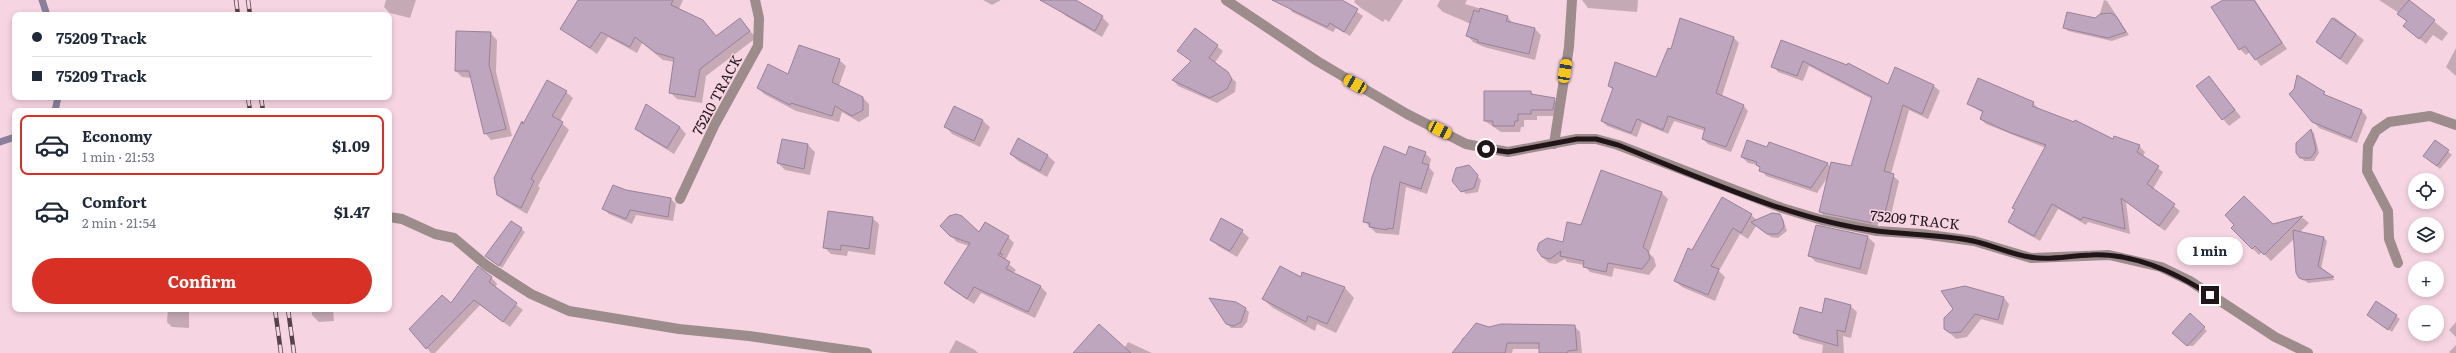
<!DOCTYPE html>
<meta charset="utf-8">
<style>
:root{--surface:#fff;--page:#f6f6f7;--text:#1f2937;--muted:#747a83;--line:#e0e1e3;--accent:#d93025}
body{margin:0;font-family:Literata,serif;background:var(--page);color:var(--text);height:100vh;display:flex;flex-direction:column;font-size:15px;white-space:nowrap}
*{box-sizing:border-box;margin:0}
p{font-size:13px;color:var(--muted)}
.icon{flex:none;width:22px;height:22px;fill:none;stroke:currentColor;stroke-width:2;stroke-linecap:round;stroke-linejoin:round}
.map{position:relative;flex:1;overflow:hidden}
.side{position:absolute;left:12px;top:108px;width:380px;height:204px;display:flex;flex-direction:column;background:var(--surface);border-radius:8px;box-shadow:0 2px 6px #0003}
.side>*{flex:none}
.guide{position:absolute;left:12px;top:12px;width:380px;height:88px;border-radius:8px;box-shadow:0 2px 6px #0003;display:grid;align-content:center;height:88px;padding:0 20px;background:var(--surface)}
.controls{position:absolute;left:2408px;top:173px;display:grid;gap:8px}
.controls a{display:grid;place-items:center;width:36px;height:36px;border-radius:50%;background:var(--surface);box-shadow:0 2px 6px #0003;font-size:20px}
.end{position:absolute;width:18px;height:18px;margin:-9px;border:5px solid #21151a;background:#fff;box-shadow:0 0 0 2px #fff}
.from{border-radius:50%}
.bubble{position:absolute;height:28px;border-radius:14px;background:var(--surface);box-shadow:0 2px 6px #0003;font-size:13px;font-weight:700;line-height:28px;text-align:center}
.car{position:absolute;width:12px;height:24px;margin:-12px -6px;border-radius:5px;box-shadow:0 0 3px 1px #0007;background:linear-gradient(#f5c518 24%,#345 0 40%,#f5c518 0 76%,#345 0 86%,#f5c518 0)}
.guide b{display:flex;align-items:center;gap:14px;height:38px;font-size:15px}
.guide b+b{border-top:1px solid var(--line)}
.guide i{width:10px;height:10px;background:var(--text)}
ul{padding:7px 0 0;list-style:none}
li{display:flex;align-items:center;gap:12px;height:60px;margin:0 8px 6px;padding:0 12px;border:2px solid transparent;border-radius:8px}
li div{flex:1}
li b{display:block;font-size:15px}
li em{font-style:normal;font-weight:700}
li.active{border-color:var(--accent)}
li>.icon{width:36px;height:36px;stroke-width:1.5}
.action{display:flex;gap:8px;margin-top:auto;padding:8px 20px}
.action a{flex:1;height:46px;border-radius:24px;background:var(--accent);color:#fff;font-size:16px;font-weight:700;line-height:46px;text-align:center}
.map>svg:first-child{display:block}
.shadow{fill:#0003}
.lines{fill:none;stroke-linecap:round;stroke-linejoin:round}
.stream{stroke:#8a809d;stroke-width:7}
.building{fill:#bea6be;stroke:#998299}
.street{stroke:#9c8c8c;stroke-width:10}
.rail-casing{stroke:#55434a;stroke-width:4.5}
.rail{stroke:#f7d4e2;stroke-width:3;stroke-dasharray:9;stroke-linecap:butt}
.route{stroke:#21151a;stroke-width:5}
.labels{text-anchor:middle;stroke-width:3;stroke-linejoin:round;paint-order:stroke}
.street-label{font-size:14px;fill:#21151a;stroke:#f7d4e2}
</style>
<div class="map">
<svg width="2456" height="353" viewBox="0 0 2456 353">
<rect width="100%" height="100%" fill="#f7d4e2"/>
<path class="shadow" d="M386 0H416L410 18 390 13 384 7Z
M588 0H683L679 9 716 37 740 19 756 38 706 76 702 103 677 99 670 92 675 62 663 60 642 43 637 53 608 37 597 54 568 33Z
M983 0H1001L992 5Z
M1064 0H1074L1102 17 1109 24 1102 37 1066 16 1059 10Z
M1284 0H1340L1363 16 1350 36 1336 28 1333 32 1292 12Z
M1355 0H1403L1389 22 1385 19 1383 22 1361 8 1354 2Z
M1440 0H1467L1465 4 1508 17 1513 24 1535 29 1541 35 1535 60 1484 47 1473 42 1468 36 1471 24 1443 12 1437 6Z
M1582 0H1638L1637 12 1588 8Z
M2104 0 2107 1 2129 35 2112 41 2068 31 2065 28 2098 20Z
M2225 0H2255L2287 49 2261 66 2250 52 2246 55 2240 49Z
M2379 0H2409L2448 33 2442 41 2433 35 2426 44 2411 32 2407 22 2399 13Z
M2334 17 2364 40 2347 65 2317 42Z
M1681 19 1734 38 1739 43 1722 96 1743 105 1748 111 1731 152 1708 144 1703 139 1705 131 1674 121 1668 134 1642 123 1637 137 1607 126 1602 121 1613 90 1609 86 1657 78 1671 50Z
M1195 29 1223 51 1214 64 1236 82 1235 92 1217 103 1178 86 1173 80 1192 62 1179 51Z
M490 33 497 40 496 72 512 136 491 140 485 133 472 78 462 77 456 71Z
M1782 41 1888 85 1895 69 1934 86 1940 91 1928 119 1909 110 1891 174 1899 181 1890 219 1880 216 1877 229 1826 218 1820 212 1828 177 1817 193 1766 176 1758 165 1748 163 1742 157 1768 148 1769 144 1828 164 1831 167H1852L1872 99 1809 66 1803 81 1778 72 1773 66Z
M2456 48V76L2446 67Z
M839 60 846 66 839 86 862 97 869 104V116L859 122 842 112 839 122 796 111 764 94 758 88Z
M2209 77 2241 117 2229 126 2223 119Z
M566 92 573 98 560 121 569 130 538 186 540 188 527 214 505 201 498 194 522 123 524 124Z
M1531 92 1534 95 1554 99 1560 106 1559 116H1537V120H1524V127H1521L1520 132H1501L1485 121Z
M2324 93 2329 98 2362 111 2367 117 2357 143 2319 128 2290 94Z
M2033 103 2039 109 2114 141 2139 146 2145 152 2143 157 2163 172 2153 189 2180 211 2165 231 2126 202 2130 234 2088 222 2086 225 2058 209 2040 241 2015 227 2009 222 2046 148 1986 124 1981 119 1983 113 1968 104Z
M955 107 983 121 990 127 980 147 952 134 946 127Z
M680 127 686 134 674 154 643 135 637 129Z
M2311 130 2314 133 2319 153 2314 161H2304L2296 148 2297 143Z
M783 140 808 145 815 152 810 175 785 170 778 163Z
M1019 140 1048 156 1055 162 1047 177 1018 161 1011 154Z
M2436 142 2452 155 2440 169 2428 159Z
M1425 153 1431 159 1429 167 1434 173 1427 194 1406 187 1399 235 1376 233 1364 221 1406 156Z
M1472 170 1481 180 1478 192 1466 194 1453 181Z
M1602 171 1662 193 1668 199 1649 253 1654 258 1656 266 1649 275 1614 268 1612 277 1590 272 1584 265 1567 262 1565 259 1556 264 1549 263 1542 257 1564 243 1582 226Z
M626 191 671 199 676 204 673 221 636 215 632 224 609 214 604 209Z
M1751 215 1757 220 1779 215 1783 219 1787 231 1778 238 1771 237 1756 226 1748 239 1740 234 1719 271 1725 277 1715 301 1682 287 1675 281 1693 251Z
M872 218 879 224 875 255 848 251 847 256 831 254 824 247Z
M2303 218 2309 223 2300 232 2324 238 2327 241 2321 269 2335 280 2308 283 2300 276 2295 238 2271 261 2262 252 2259 255 2232 228 2273 225Z
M941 226 980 234 1008 237 1014 243 1005 261 1016 270 1013 273 1040 286 1047 293 1035 318 981 293 974 304 951 289 945 283 969 246 957 242Z
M1816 226 1868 237 1875 244 1867 275 1816 262 1809 255Z
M521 229 525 232 502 268 490 259Z
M1242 231 1249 238 1237 257 1218 246 1211 239Z
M1303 273 1345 288 1354 298 1336 333 1317 324 1315 331 1273 308 1263 299 1301 279Z
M491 277 497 284 495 288 523 310 510 327 480 305 435 353H431L411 329Z
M2004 298 2009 304 2003 325 1981 319 1967 337 1956 339 1945 328Z
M2376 302 2400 319 2392 332 2368 315Z
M1850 306 1857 312 1851 338 1843 336 1844 353H1822L1823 345 1800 339 1794 332 1822 314Z
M1245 308 1249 312 1247 322 1242 328H1231L1227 324Z
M168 309H189V328L172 327 167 322Z
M312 309H333L334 321 319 322 312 315Z
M2190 315 2207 331 2193 346H2187L2174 333Z
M2456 322V337L2449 330Z
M1574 326 1580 332 1582 353H1540V349H1513L1512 353H1460L1462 338 1489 328Z
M956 340 975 350 978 353H949Z
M1128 342 1152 353H1079L1124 349Z
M2456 345V353H2450L2449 352Z"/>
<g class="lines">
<path class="stream" d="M42 0 47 15
M55 111 58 97
M0 142 15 137"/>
</g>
<path class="building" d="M578 0H673L671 5 703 20 716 36 740 18 750 31 700 69 695 97 669 93 674 58 656 53 635 37 630 47 601 32 590 48 560 29Z
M1040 0H1076L1103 16 1095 31Z
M1272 0H1342L1358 9 1344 32 1330 23 1327 27Z
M2223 0H2254L2282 43 2255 60 2245 46 2239 50 2211 7Z
M2409 0 2435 20 2419 39 2403 26 2407 21 2397 14Z
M1480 8 1508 16 1506 21 1535 28 1529 54 1477 42 1478 40 1466 36 1474 10 1479 12Z
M2067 12 2095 18 2100 14 2111 13 2116 16 2126 32 2108 38 2063 28Z
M1680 18 1734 37 1716 93 1744 105 1726 147 1702 139 1705 128 1668 116 1663 130 1637 119 1631 133 1601 121 1613 88 1608 86 1615 62 1656 77 1668 48 1671 49Z
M2332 18 2356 34 2340 59 2316 42Z
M1195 28 1218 45 1209 58 1228 72 1232 79 1227 89 1210 98 1172 80 1191 61 1177 51Z
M456 31 491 32 489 65 506 129 484 134 469 71H455Z
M1781 40 1847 65 1848 63 1888 84 1895 67 1934 85 1922 114 1903 105 1884 171 1894 174 1885 214 1875 211 1872 223 1819 212 1831 162 1851 166 1872 97 1803 61 1797 76 1771 67Z
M799 45 840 59 832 82 863 97V110L852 116 835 106 832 116 791 103 790 105 757 88 768 64 788 74Z
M2297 75 2325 92 2323 94 2362 110 2351 138 2312 122 2289 94 2294 89Z
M2209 76 2235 110 2222 120 2196 86Z
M1978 78 2034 102 2032 106 2074 122 2075 120 2113 139 2114 136 2140 145 2137 152 2159 166 2147 184 2175 204 2159 226 2121 198 2125 229 2083 217 2081 220 2052 204 2034 236 2008 222 2015 209 2012 208 2046 145 2011 133 1980 119 1983 111 1967 104Z
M547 80 567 91 552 116 563 122 531 179 534 181 521 208 497 195 494 178 522 121 523 124Z
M1484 91H1531V94L1555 98 1553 110H1531V114H1518V121H1515L1514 126H1493V121H1484Z
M646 104 680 127 667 148 635 129Z
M954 106 983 120 974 141 944 127Z
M2311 129 2316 149 2314 154 2310 158H2300L2296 153V143Z
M1018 138 1048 155 1040 171 1010 154Z
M782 139 808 144 804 169 777 163Z
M1747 140 1767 147 1769 142 1828 163 1811 188 1759 171 1760 167 1756 165 1757 162 1741 157Z
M2435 140 2449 150 2437 166 2423 156Z
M1384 146 1406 155 1409 146 1426 152 1422 163 1429 165 1421 189 1400 182 1393 229 1388 228 1387 230 1369 227 1370 223 1363 222 1372 177Z
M1469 165 1478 175 1474 188 1461 192 1452 181 1456 168Z
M1601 170 1662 192 1643 247 1648 251 1650 259 1642 269 1608 263 1606 272 1583 267 1584 261 1560 256 1561 251 1550 259 1542 257 1537 250 1539 243 1547 238 1563 242 1567 222 1581 225Z
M613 185 626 190 671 198 668 217 630 210 626 219 602 209Z
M2244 196 2273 224 2303 216 2264 255 2255 246 2252 249 2231 228 2234 225 2225 215Z
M1722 197 1752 214 1741 233 1733 228 1711 266 1719 269 1708 295 1674 281 1688 248 1692 250Z
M828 211 873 217 869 249 841 245V250L823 248Z
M1772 213 1780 214 1783 221 1784 227 1778 234H1767L1751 222Z
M956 214 962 216 979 232 985 222 1009 236 1000 252 1003 255 999 253 998 255 1010 262 1006 269 1041 286 1028 312 974 287 967 299 944 283 970 243 950 236 940 226 949 216Z
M1221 218 1243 230 1230 251 1210 240Z
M511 221 522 228 499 266 485 256Z
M1816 225 1868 236 1860 269 1808 256Z
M2293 230 2324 237 2318 266 2334 277 2304 280 2299 278 2296 273Z
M478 266 492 277 489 282 517 303 503 322 474 300 426 349 409 329 442 295 451 303Z
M1280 266 1301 277 1302 272 1345 287 1327 324 1308 316 1306 322 1262 299Z
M1965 286 2004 297 1998 320 1975 314 1961 332 1950 333 1944 329V318L1953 309 1941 291Z
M1209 298 1236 302 1246 308 1241 322 1234 326 1226 324Z
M1825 298 1851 305 1845 332 1837 330 1838 346 1793 333 1800 307 1822 313Z
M2376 301 2397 315 2388 330 2367 315Z
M2190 313 2205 327 2187 346 2172 333Z
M1476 323 1489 327 1501 324 1575 325 1577 350 1568 351 1567 353H1539V343H1507L1505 353H1452Z
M1099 324 1131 353H1073Z"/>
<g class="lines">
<path class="street" d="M1226 0 1317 61 1407 114 1466 144 1508 152 1577 139H1596L1618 145 1782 208 1822 220 1877 231 1922 234 1974 241 2031 258 2109 255 2161 267 2190 281 2275 337 2308 353
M1554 144 1569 47 1572 0
M680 199 715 124 758 46 759 18 755 0
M389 217 402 219 435 234 454 238 486 265 531 294 569 311 679 329 749 336 867 353
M2398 263 2389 239 2388 211 2367 171 2368 146 2376 131 2389 122 2430 116 2456 125"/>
<g class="rail-casing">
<path id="rail" d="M236 0 238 15
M248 0 250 15
M248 97 250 111
M261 97 263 111
M275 309 281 353
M288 309 294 353"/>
</g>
<use href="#rail" class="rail"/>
</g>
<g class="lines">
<path class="route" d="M1486 149 1508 152 1577 139H1596L1618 145C1699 177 1791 220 1877 231 1909 235 1941 234 1973 241 1992 245 2010 254 2030 257 2050 261 2071 255 2091 255 2135 253 2175 272 2210 295"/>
</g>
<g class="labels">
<g class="street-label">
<text transform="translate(717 95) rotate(-62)" y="5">75210 TRACK</text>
<text transform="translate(1915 220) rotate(6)" y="5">75209 TRACK</text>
</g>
</g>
</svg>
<div class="controls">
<a><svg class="icon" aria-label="locate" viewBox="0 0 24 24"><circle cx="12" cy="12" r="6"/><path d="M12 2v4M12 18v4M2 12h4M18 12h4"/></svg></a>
<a><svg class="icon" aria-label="layers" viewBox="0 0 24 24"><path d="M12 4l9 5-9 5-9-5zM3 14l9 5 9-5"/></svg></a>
<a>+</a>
<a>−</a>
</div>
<i class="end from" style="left:1486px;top:149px"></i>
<i class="end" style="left:2210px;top:295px"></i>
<div class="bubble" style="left:2177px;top:237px;width:66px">1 min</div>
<i class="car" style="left:1565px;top:71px;rotate:9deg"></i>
<i class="car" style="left:1355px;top:84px;rotate:300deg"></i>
<i class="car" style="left:1440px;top:130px;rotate:117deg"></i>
<div class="guide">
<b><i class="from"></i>75209 Track</b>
<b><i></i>75209 Track</b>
</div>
<section class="side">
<ul>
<li class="active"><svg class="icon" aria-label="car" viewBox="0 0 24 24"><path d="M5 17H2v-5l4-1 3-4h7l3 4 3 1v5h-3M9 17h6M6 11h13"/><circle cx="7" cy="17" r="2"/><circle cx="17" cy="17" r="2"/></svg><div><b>Economy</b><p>1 min · 21:53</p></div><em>$1.09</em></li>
<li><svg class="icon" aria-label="car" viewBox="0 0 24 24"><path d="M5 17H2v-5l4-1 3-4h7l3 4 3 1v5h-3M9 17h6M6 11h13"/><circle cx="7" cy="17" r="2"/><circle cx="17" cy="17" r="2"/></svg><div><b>Comfort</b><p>2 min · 21:54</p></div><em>$1.47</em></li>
</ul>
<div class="action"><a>Confirm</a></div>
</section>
</div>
